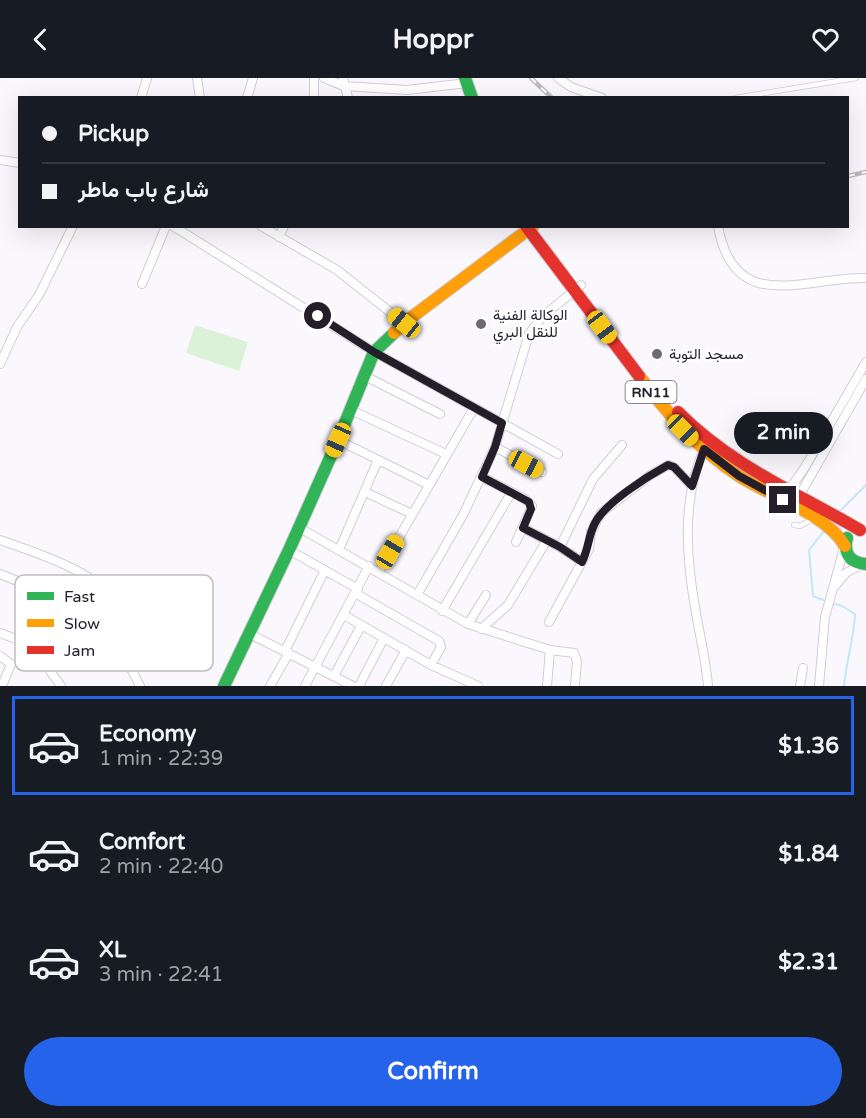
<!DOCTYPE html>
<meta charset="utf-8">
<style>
:root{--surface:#171b24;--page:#242831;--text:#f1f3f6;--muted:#9ea1a6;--line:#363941;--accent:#2563eb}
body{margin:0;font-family:"Varela Round",Vazirmatn,sans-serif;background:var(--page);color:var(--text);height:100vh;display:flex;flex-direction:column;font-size:22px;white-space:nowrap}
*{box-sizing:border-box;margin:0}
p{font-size:20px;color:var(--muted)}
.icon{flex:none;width:33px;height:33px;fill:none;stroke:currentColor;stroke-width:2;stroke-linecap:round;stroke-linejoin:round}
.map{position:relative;height:608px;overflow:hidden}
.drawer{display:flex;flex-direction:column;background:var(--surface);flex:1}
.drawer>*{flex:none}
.top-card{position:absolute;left:18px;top:18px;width:831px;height:132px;border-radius:0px;box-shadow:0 6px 24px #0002;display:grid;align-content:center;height:132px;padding:0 24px;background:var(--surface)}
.end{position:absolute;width:27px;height:27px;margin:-14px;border:8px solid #231e2a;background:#fff;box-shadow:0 0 0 3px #fff}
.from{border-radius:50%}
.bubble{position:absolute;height:42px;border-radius:21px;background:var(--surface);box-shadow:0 6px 24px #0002;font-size:20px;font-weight:800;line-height:42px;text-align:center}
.car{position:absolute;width:18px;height:36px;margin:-18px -9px;border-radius:8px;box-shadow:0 0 4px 2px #0007;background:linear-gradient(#f5c518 24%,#345 0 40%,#f5c518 0 76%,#345 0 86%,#f5c518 0)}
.top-card b{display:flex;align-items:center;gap:21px;height:57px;font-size:22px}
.top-card b+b{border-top:2px solid var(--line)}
.top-card i{width:15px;height:15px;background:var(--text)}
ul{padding:10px 0 0;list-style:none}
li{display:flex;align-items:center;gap:18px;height:99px;margin:0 12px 9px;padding:0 12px;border:3px solid transparent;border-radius:0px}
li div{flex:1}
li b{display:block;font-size:22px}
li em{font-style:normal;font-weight:800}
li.active{border-color:var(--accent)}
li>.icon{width:54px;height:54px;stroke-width:1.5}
.button{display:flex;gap:12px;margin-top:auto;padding:12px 24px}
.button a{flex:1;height:69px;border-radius:36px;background:var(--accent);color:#fff;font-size:24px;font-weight:800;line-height:69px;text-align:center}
header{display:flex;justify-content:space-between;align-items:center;height:78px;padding:0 24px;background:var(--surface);font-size:27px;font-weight:800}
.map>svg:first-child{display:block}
.green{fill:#dcf2d8}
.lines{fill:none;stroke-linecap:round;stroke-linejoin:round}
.stream{stroke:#c2e6fa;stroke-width:2}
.lane-casing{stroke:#d1cdd6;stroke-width:6}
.street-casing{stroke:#d1cdd6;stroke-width:10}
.fast-casing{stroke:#d1cdd6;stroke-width:14}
.slow-casing{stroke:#d1cdd6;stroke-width:14}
.jam-casing{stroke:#d1cdd6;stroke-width:14}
.lane{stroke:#fefeff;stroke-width:4.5}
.street{stroke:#fefeff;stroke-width:8}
.fast{stroke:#30b455;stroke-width:12}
.slow{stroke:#ff9f0a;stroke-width:12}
.jam{stroke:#e5322d;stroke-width:12}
.rail-casing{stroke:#bbbbbc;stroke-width:4.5}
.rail{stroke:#fff;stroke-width:2;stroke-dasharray:7;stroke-linecap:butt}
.route{stroke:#231e2a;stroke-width:8}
.poi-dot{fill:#6e6a74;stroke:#fff;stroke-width:2}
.labels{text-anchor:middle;stroke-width:5;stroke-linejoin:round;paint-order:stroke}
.shield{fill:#fff;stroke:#65626a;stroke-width:1.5}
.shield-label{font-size:14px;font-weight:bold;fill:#231e2a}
.poi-label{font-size:15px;fill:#231e2a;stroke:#fff;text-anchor:start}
.key{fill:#fff;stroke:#bdbcbf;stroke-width:1.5}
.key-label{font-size:16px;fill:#231e2a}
</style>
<header><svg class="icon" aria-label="back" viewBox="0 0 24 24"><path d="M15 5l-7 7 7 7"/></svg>Hoppr<svg class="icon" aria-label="heart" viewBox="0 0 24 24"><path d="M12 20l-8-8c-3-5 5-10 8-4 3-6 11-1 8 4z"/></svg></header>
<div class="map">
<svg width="866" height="608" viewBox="0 0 866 608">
<rect width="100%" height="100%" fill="#faf8fd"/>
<path class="green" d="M195 247 248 264 239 293 186 275Z"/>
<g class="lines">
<path class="stream" d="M838 435 866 407
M824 453 809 472 813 518 826 523
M832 525 842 528 855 536C854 561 846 584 844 608"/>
<g class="lane-casing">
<path id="lane" d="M735 20 856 0
M768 344 815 374
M771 419 774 432
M794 447 800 448 811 442"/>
</g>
<g class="street-casing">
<path id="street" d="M197 0 200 20
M324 0 344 8 407 12 467 5
M343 0 348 20
M558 0 571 9 602 20
M141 20 147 0
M247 20 253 0
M314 20V0
M0 82 20 85
M173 148 374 274 558 376
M261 148 337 192 404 245
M718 148C734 238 803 199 866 200
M279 159 284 148
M142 206 166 148
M0 286 17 249 39 217 73 148
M365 298 440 336
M351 332 446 376
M338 362 429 407
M706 367C681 418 686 481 696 535 700 559 706 583 708 608
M495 369 542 394
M482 399 525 421 532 428 516 464
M365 414 412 436
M787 415 805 389 866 284
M798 420 866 301
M298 449 468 546 550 572 574 575 577 583 575 608
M523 450 560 469 582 484
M0 462C25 471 84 490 101 510 113 524 115 540 114 558
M560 469 593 401 622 367
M289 472 358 511
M339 472 378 382
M379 494 474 330
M0 496 40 512 109 551 114 558 140 608
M835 508 846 495 862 486
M355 515 439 563 441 569 431 587
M417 517 463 437 495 369 529 256 542 239 581 207
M442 533 511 415
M344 537 431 587 478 608
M549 544 589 471 591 454 601 435 649 398 668 387 674 389 692 408
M468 546 486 517
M481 551 508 527 547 462
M0 555 46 572 50 578V593L61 608
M248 555 353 608
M285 573 325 492
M0 578 11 586 2 608
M334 598 361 548
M270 608 289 575
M305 608 369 488
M359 608 384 560
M386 608 406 572
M547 608 550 572
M800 608 803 590
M819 608 825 539 844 470"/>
</g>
<g class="fast-casing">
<path id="fast" d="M465 0 472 20
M847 460C843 475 850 485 866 486
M224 608 289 472 338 362 374 274 394 255"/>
</g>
<g class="slow-casing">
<path id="slow" d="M394 255 404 245 533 148
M639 298C668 336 699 372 739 398 770 418 827 436 845 468"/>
</g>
<g class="jam-casing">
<path id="jam" d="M526 148 639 298
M678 334C730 387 797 415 860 452"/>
</g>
<use href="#lane" class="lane"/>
<use href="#street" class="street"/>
<use href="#fast" class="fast"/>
<use href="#slow" class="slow"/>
<use href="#jam" class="jam"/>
<g class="rail-casing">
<path id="rail" d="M531 0 552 20
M848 98 866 94"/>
</g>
<use href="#rail" class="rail"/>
</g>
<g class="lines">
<path class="route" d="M318 238 374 274 502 345 495 369 482 399 529 424 531 431 523 450 560 469 582 484C589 470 588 458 595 445 605 425 648 398 668 387L674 389 692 408 704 371 739 398 783 422"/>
</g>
<g class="poi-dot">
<circle cx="481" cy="246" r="6"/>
<circle cx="657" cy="276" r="6"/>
</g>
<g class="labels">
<rect class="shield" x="625.5" y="303" width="51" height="22" rx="4.5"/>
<g class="shield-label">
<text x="651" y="319">RN11</text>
</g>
<g class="poi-label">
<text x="493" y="242">الوكالة الفنية<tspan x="493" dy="17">للنقل البري</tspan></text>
<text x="669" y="281">مسجد التوبة</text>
</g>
</g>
<rect x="15" y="497" width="198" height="96" rx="9" class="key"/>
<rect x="27" y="514" width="27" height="8" fill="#30b455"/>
<rect x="27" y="541" width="27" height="8" fill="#ff9f0a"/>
<rect x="27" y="568" width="27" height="8" fill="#e5322d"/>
<g class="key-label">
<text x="64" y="524">Fast</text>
<text x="64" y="551">Slow</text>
<text x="64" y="578">Jam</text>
</g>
</svg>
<i class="end from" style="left:318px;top:238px"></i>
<i class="end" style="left:783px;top:422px"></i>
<div class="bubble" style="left:734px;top:334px;width:99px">2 min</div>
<i class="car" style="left:404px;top:245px;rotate:309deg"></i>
<i class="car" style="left:602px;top:249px;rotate:143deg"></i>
<i class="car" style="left:683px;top:352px;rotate:135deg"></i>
<i class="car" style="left:338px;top:362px;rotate:204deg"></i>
<i class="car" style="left:526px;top:386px;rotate:118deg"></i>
<i class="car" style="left:390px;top:474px;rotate:30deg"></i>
<div class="top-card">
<b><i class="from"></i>Pickup</b>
<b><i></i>شارع باب ماطر</b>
</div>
</div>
<section class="drawer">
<ul>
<li class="active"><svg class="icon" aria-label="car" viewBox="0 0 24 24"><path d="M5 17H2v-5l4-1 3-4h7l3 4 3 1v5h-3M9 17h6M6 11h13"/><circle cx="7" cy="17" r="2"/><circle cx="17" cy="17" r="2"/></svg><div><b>Economy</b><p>1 min · 22:39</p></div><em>$1.36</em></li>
<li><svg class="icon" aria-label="car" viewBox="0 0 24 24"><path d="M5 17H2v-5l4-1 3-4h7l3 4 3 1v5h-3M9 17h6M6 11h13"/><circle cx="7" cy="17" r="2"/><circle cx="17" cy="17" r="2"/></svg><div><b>Comfort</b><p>2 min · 22:40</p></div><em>$1.84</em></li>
<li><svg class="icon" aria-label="car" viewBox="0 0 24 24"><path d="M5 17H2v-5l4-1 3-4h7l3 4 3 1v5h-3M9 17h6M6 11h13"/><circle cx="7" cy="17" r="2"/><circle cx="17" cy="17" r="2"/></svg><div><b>XL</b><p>3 min · 22:41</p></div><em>$2.31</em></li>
</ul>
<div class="button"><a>Confirm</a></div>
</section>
